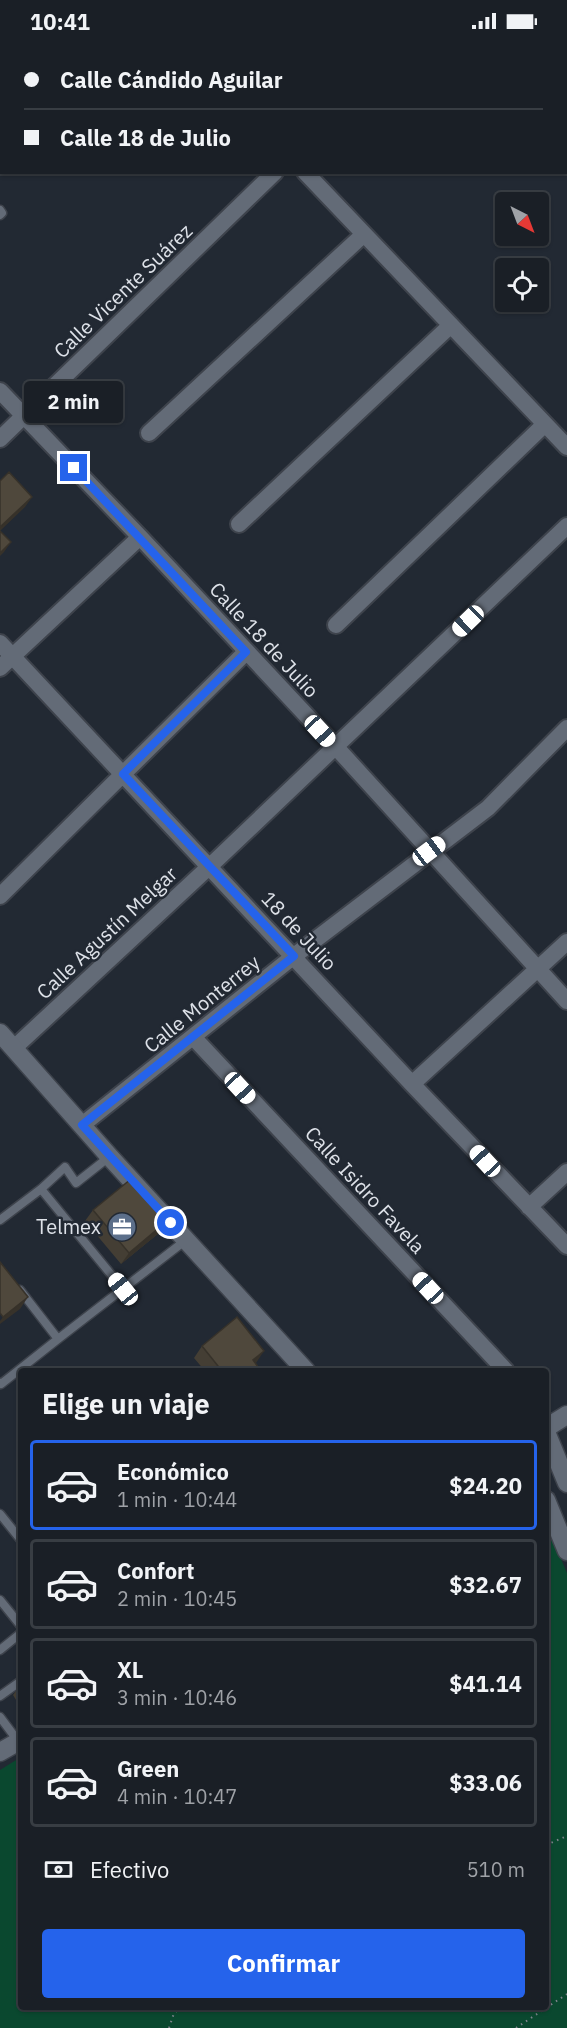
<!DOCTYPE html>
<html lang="es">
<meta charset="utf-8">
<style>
:root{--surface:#1a1f26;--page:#272c32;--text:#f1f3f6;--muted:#9fa2a7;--line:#383d43;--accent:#2563eb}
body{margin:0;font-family:"IBM Plex Sans",sans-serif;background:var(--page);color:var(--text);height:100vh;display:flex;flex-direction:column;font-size:22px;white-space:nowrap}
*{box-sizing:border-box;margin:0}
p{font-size:20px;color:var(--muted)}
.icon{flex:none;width:33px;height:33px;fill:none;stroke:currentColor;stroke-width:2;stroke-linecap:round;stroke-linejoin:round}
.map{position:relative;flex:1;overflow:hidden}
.drawer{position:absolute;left:18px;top:1326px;width:531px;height:642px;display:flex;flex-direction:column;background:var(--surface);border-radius:6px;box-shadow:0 2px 4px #0004,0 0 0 2px var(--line)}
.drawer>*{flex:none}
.guide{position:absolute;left:0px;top:0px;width:567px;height:132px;box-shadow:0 2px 4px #0004,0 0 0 2px var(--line);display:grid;align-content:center;height:132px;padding:0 24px;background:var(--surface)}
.needle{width:39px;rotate:138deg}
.controls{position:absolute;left:495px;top:150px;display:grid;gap:12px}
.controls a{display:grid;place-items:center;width:54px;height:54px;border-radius:6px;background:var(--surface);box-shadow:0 2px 4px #0004,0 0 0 2px var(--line);font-size:30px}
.end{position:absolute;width:27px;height:27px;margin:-14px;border:8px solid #2563eb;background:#fff;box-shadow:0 0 0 3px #fff}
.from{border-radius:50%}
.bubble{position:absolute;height:42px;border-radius:6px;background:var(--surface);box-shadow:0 2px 4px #0004,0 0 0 2px var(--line);font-size:20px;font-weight:700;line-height:42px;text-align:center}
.car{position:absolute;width:18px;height:36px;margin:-18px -9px;border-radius:8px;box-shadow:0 0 4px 2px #0007;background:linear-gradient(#fff 24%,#345 0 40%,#fff 0 76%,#345 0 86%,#fff 0)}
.guide b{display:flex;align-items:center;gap:21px;height:57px;font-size:22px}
.guide b+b{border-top:2px solid var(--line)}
.guide i{width:15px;height:15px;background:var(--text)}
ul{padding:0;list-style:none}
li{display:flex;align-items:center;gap:18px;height:90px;margin:0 12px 9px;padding:0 12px;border:3px solid var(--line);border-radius:6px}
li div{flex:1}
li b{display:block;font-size:22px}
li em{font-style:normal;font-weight:700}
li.selected{border-color:var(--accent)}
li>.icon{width:54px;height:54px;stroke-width:1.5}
h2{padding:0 24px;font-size:27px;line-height:72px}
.pay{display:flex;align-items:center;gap:15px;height:66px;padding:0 24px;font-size:22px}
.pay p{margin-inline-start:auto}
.primary-button{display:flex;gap:12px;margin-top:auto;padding:12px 24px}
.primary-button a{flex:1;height:69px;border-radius:6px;background:var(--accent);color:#fff;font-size:24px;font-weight:700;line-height:69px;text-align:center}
.status{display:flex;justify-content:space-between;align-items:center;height:42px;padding:0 30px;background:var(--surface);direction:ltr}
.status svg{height:16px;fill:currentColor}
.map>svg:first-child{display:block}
.green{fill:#0a482f}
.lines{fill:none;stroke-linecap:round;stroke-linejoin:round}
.service-casing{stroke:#3e434c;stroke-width:11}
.minor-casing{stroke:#3e434c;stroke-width:20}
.tertiary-casing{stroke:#3e434c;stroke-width:21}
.path{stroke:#7d838b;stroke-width:2;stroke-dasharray:1.5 4.5;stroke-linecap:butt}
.service{stroke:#636b77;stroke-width:8}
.minor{stroke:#636b77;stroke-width:16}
.tertiary{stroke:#636b77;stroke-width:18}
.wall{fill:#443e34}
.shaded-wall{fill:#37322a}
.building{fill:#4f483c;stroke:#37322a;stroke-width:1.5}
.route{stroke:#2563eb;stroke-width:8}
.labels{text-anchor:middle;stroke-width:5;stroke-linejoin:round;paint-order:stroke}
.street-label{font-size:20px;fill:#dee2e9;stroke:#222933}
.poi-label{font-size:20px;fill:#dee2e9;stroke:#222933;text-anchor:end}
</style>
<div class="status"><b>10:41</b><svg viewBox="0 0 49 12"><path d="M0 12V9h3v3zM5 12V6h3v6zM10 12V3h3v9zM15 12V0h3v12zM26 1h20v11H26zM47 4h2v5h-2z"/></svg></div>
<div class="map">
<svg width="567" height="1986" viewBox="0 0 567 1986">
<rect width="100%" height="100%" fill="#222933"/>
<path class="green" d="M546 1481 567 1531V1986H0V1728L21 1715V1965H546Z"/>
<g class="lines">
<g class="service-casing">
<path id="service" d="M0 168 2 171 0 173
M41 1147 65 1125 76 1141 109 1115
M0 1178 41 1147 123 1247
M20 1248 58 1297 186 1198
M0 1341 1 1342 58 1297
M0 1472 21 1498
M0 1558 21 1584
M0 1608 21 1591
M0 1654 21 1639
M0 1675 18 1699"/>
</g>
<g class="minor-casing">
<path id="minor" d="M181 0 183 2
M413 2 415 0
M305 130 567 405
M0 349 140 495 335 704 567 959
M149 391 364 192
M0 397 275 130
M239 482 451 283
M336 583 545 382
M0 601 412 1042 567 1204
M0 626 140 495
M0 854 246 610
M194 996 506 1329
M14 1006 210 824 567 484
M412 1042 567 900
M82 1083 294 914 488 766 567 686
M529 1165 567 1130"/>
</g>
<g class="tertiary-casing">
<path id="tertiary" d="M0 991 109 1114 306 1329
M546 1386 567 1373
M546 1390 567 1441
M546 1458 567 1509
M0 1710 21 1698"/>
</g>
<path class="path" d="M546 1803 567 1794
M169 1986 174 1971 183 1965
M516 1986 567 1952"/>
<use href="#service" class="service"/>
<use href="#minor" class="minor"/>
<use href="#tertiary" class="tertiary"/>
</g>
<path class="wall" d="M93 1168 167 1179 159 1191 121 1222 85 1179Z
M202 1304 256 1321 255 1322 261 1329H205L194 1316Z
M20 1644 21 1646V1666L13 1653Z"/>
<path class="shaded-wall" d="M32 455 25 465 0 489V485Z
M11 500 4 510 0 514V511Z
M167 1179 159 1191 121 1222 129 1211Z
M28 1255 20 1267 0 1282V1279L3 1275Z
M264 1309 256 1321 245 1329 253 1318Z"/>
<path class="building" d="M9 430 32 455 0 485V439Z
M0 489 11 500 0 511Z
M131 1137 167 1179 129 1211 93 1168Z
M0 1220 28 1255 3 1275 0 1271Z
M237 1275 264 1309 253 1318 261 1329H222L202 1304Z"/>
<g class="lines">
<path class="route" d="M74 426 246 610 123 732 294 914 82 1083 171 1181"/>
</g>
<defs>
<g id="office-disc" transform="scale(1.5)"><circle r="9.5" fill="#5c6f8a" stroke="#222933"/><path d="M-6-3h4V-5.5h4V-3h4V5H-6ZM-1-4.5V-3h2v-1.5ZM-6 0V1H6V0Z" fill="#fff"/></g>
</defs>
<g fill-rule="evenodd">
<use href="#office-disc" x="122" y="1185"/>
</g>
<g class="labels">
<g class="street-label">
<text transform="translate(123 249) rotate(-44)" y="7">Calle Vicente Suárez</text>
<text transform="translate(264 598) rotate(47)" y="7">Calle 18 de Julio</text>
<text transform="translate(299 889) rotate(47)" y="7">18 de Julio</text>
<text transform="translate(107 891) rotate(-43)" y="7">Calle Agustín Melgar</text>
<text transform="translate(202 962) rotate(-39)" y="7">Calle Monterrey</text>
<text transform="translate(365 1148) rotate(47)" y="7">Calle Isidro Favela</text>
</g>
<g class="poi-label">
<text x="101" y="1192">Telmex</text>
</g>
</g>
</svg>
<div class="controls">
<a><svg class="needle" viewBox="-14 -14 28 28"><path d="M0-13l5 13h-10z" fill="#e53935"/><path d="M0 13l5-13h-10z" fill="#9fa2a7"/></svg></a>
<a><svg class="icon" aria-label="locate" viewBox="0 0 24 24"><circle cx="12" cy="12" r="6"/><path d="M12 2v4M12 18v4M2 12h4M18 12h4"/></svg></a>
</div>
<i class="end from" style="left:171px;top:1181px"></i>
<i class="end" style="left:74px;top:426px"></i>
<div class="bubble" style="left:24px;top:339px;width:99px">2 min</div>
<i class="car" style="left:468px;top:579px;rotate:226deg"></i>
<i class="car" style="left:320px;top:689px;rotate:137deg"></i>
<i class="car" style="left:429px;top:809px;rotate:53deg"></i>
<i class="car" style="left:240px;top:1046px;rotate:137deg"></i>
<i class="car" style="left:485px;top:1119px;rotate:317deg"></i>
<i class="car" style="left:428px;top:1246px;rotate:317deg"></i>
<i class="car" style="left:123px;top:1247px;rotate:321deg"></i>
<div class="guide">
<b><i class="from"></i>Calle Cándido Aguilar</b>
<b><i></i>Calle 18 de Julio</b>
</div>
<section class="drawer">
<h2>Elige un viaje</h2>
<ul>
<li class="selected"><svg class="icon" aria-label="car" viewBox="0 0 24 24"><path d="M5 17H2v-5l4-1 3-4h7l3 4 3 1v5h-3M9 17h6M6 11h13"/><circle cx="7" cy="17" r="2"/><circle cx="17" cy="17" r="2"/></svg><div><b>Económico</b><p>1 min · 10:44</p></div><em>$24.20</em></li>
<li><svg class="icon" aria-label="car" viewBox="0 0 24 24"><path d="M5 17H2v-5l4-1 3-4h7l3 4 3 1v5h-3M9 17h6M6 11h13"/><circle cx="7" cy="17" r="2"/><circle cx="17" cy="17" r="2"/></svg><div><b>Confort</b><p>2 min · 10:45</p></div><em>$32.67</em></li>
<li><svg class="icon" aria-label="car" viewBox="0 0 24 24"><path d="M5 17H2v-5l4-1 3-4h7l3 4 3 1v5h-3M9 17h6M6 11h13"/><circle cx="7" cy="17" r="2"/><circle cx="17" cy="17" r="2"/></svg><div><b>XL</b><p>3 min · 10:46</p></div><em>$41.14</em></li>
<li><svg class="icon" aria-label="car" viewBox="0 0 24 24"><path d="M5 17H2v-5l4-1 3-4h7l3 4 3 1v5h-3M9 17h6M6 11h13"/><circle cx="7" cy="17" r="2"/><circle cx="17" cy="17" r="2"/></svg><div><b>Green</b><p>4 min · 10:47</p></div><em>$33.06</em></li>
</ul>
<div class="pay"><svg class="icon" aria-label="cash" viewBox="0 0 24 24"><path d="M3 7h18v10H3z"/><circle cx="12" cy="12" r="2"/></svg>Efectivo<p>510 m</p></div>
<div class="primary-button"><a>Confirmar</a></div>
</section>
</div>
